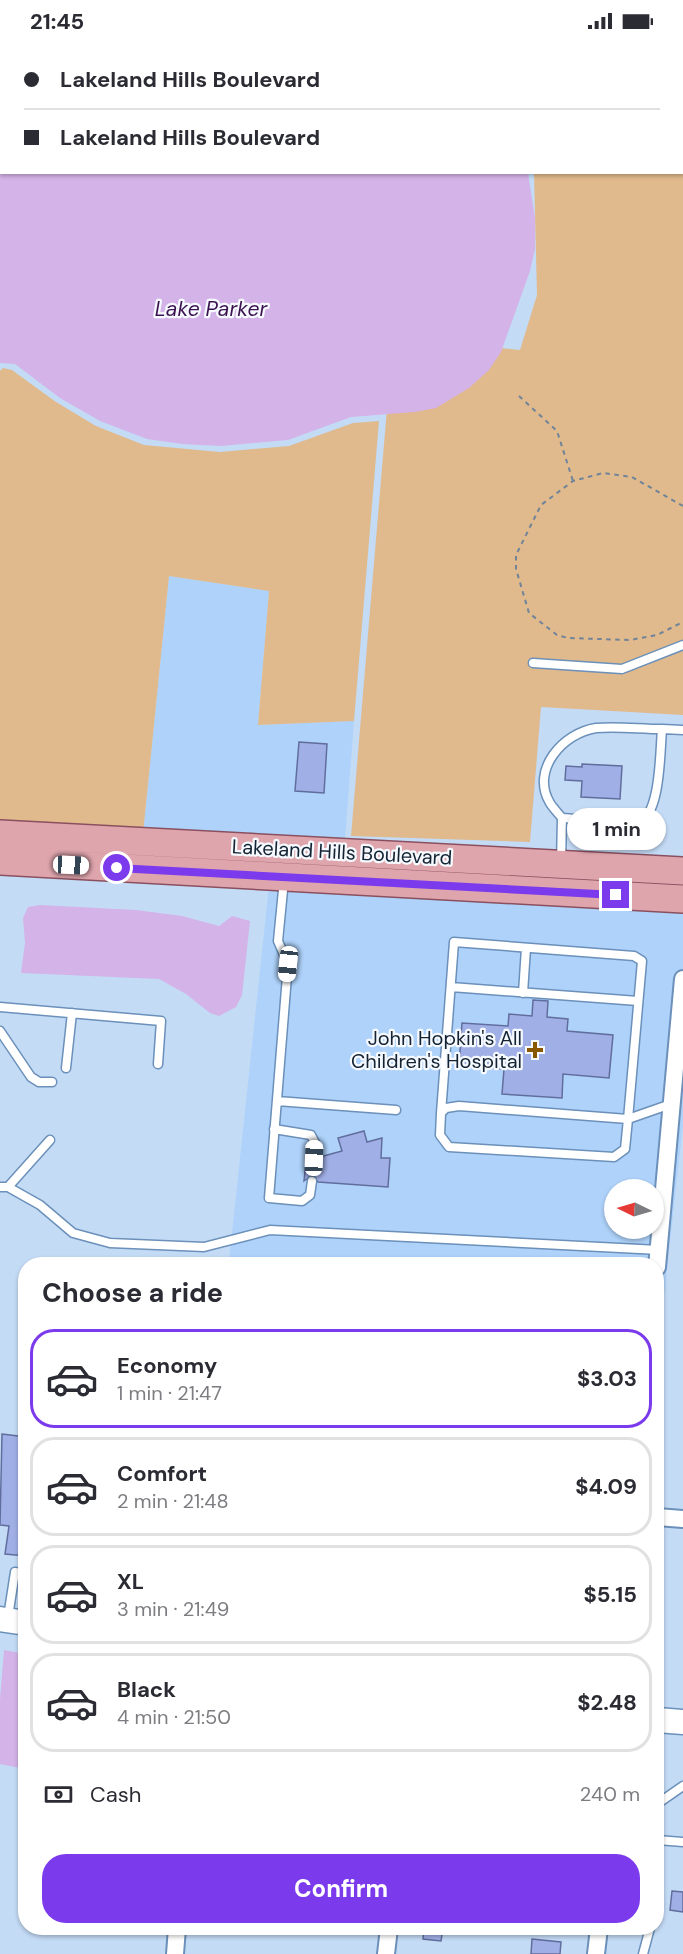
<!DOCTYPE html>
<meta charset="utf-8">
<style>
:root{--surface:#fff;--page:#f7f7f7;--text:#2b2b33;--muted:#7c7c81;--line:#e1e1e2;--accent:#7c3aed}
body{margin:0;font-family:"DM Sans",sans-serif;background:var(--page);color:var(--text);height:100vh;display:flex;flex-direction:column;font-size:22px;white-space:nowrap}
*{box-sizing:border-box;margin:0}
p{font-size:20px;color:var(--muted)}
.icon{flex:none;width:33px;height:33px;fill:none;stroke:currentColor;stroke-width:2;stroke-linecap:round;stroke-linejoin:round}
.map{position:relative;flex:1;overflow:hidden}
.drawer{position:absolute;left:18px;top:1215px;width:646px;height:678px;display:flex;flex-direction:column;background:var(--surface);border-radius:24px;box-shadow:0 2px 4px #0004}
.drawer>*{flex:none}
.hud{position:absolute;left:0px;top:0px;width:684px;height:132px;box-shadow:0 2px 4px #0004;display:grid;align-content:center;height:132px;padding:0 24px;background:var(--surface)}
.needle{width:39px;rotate:275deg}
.fabs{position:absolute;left:604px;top:1137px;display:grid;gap:12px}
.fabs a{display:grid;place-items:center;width:60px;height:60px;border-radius:50%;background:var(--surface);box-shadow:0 2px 4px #0004;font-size:30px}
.end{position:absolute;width:27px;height:27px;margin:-14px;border:8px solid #7c3aed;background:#fff;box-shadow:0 0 0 3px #fff}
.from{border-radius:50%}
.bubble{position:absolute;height:42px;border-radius:21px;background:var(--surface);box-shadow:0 2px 4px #0004;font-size:20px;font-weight:700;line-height:42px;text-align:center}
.car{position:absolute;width:18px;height:36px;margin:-18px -9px;border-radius:8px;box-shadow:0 0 4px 2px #0007;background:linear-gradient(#fff 24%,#345 0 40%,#fff 0 76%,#345 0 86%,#fff 0)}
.hud b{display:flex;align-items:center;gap:21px;height:57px;font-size:22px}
.hud b+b{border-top:2px solid var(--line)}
.hud i{width:15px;height:15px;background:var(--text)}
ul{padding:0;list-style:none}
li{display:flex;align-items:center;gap:18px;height:99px;margin:0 12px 9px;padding:0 12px;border:3px solid var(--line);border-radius:24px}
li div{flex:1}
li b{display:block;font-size:22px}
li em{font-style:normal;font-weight:700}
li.active{border-color:var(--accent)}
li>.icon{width:54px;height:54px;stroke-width:1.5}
h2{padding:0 24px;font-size:27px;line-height:72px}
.pay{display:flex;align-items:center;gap:15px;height:66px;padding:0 24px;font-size:22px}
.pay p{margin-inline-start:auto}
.cta{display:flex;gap:12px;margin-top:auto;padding:12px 24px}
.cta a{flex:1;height:69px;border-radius:24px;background:var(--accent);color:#fff;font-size:24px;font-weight:700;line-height:69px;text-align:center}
.status{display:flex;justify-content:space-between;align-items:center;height:42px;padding:0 30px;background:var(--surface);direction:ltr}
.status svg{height:16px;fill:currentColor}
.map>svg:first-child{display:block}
.built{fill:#aed2fa;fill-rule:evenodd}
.green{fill:#e0ba8c}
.water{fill:#d4b3e8}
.building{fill:#a0afe6;stroke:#616e9d;stroke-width:1.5}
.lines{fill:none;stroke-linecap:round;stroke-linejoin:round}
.lane-casing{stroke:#6b90b9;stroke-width:11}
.street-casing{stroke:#6b90b9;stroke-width:20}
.secondary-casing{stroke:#6b90b9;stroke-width:27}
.primary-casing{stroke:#8a505f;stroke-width:30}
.path{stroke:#708399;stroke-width:2;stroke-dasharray:4.5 4.5;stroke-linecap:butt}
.lane{stroke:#fff;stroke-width:8}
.street{stroke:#fff;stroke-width:16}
.secondary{stroke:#fff;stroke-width:24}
.primary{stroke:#dfa5ad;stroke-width:27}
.route{stroke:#7c3aed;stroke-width:8}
.poi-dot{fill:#885700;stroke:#f6faff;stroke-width:2}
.labels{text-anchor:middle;stroke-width:4.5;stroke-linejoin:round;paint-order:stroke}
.street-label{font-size:20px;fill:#142333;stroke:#f6faff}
.poi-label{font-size:20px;fill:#142333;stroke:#f6faff;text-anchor:end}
.water-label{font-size:21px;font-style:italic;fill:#3b1250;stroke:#f6faff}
</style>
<div class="status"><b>21:45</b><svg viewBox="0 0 49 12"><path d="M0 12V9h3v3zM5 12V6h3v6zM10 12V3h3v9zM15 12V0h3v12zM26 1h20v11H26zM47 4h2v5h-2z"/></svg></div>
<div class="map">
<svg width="683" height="1912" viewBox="0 0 683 1912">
<rect width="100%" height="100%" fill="#c4dbf6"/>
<path class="built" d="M169 534 269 549 258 683 354 679 345 797 351 800 473 804V809L143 792Z
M139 834 683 865V1083L664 1254 657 1253V1222H270L229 1219 269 844 138 842ZM615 1148H654V1186H615Z"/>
<path class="green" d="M522 0H683V673L541 665 530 800 351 794 393 295 520 308 537 253 534 131 682 130V2Z
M3 326 12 328 56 360 96 384 144 403 220 410 289 404 353 381 379 379 354 679 258 683 269 549 169 534 143 792 0 785V329Z"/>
<path class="water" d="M0 0H500L2 2V130L528 131 535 176V207L530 229 501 310 489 328 469 346 436 366 415 370 351 375 288 398 221 404 182 402 147 397 100 379 60 356 15 322 0 321Z
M40 863 136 868 182 874 219 884 232 874 250 879 242 953 236 965 219 974 210 971 186 952 159 937 21 931 25 901 23 876 28 865Z
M4 1608 25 1612V1727L0 1722V1658Z"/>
<path class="building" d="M299 700 327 702 324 751 295 749Z
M582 722 622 724 620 757 581 755 582 739 565 738 566 724 582 725Z
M533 958 548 959 547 975 568 977 567 989 613 993 609 1036 563 1032 562 1056 502 1052 504 1027 459 1024 462 981 508 984 509 972 532 974Z
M364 1089 367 1100 382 1096 381 1116H390L388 1145 318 1140 312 1133 304 1139 306 1119 317 1121 320 1115 342 1109 338 1096Z
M2 1392 26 1395V1514L5 1512 9 1484 0 1483Z
M672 1849 683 1850V1870L670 1868Z
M424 1886H443L441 1899 423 1897Z
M532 1897 561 1900 560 1912H531Z"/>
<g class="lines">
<g class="lane-casing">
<path id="lane" d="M643 0 644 2
M682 75 683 76
M533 621 622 627 683 603
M562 776C558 771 553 766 550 761 530 728 563 691 596 686 617 684 640 687 662 687
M561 820 562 776C583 777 616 784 637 781 661 776 660 708 662 687L683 688
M284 838 278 899 288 922 269 1156 302 1159 310 1153 312 1139
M451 945 638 959
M523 951 526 906
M0 965 161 979 158 1022
M0 989 31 1035 39 1040H52
M66 1026 72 971
M277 1059 396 1068
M441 1071 454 900 634 914 642 919 628 1077 459 1064 446 1066 441 1071 440 1093 449 1105 614 1115 625 1107 628 1077 671 1062
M274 1087 311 1093 315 1101 314 1116
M0 1145H8L40 1163 73 1191 110 1201 204 1205 270 1188 659 1208
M8 1145 50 1098
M8 1575 15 1530 26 1532
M657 1762 683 1744
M657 1798 683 1800
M643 1912 650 1886"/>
</g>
<g class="street-casing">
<path id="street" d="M657 1225 683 937
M657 1475 683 1477
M175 1912 177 1886
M386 1912 389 1886
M596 1912 599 1886"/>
</g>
<g class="secondary-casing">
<path id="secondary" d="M0 1577 26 1581
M657 1678 683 1680"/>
</g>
<g class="primary-casing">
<path id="primary" d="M0 792 683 829
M0 819 683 857"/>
</g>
<path class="path" d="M519 354 557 389 573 439
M683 464 632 435 603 431 573 439 541 463 516 513V527L529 571 557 593 568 596 630 598 657 593 683 580"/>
<use href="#lane" class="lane"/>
<use href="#street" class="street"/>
<use href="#secondary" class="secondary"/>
<use href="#primary" class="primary"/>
</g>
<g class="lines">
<path class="route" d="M117 826 616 853"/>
</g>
<path class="poi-dot" d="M532 999h6v6h6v6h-6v6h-6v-6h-6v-6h6z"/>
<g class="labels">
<g class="street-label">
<text transform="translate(342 810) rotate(3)" y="7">Lakeland Hills Boulevard</text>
</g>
<g class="poi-label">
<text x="522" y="1003">John Hopkin's All<tspan x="522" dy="23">Children's Hospital</tspan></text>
</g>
<g class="water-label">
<text x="211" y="274">Lake Parker</text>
</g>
</g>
</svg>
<div class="fabs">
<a><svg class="needle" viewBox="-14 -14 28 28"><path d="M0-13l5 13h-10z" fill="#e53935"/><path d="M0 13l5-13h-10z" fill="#7c7c81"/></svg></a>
</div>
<i class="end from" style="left:117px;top:826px"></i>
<i class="end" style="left:616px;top:853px"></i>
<div class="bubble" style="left:567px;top:766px;width:99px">1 min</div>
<i class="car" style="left:71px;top:823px;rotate:93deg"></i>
<i class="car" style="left:288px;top:922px;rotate:186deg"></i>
<i class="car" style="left:314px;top:1116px;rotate:2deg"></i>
<div class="hud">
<b><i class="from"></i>Lakeland Hills Boulevard</b>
<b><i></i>Lakeland Hills Boulevard</b>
</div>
<section class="drawer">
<h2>Choose a ride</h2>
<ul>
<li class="active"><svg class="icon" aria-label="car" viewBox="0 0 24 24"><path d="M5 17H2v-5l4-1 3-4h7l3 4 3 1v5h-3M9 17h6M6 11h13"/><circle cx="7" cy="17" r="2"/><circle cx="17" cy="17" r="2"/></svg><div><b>Economy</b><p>1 min · 21:47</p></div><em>$3.03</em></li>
<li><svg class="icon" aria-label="car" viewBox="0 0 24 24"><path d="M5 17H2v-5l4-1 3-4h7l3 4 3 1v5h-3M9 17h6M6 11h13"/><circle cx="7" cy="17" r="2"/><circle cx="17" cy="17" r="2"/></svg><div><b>Comfort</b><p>2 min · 21:48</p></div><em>$4.09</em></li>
<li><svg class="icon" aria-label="car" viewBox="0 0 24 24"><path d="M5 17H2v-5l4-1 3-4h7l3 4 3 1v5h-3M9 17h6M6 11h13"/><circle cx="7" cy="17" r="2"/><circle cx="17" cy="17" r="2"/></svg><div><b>XL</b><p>3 min · 21:49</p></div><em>$5.15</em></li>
<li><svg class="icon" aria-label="car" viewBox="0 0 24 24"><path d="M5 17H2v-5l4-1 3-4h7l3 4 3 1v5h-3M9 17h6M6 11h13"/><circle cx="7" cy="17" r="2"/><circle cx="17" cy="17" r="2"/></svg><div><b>Black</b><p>4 min · 21:50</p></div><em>$2.48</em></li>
</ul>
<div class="pay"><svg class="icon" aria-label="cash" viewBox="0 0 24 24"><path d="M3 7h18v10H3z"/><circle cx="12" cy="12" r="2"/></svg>Cash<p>240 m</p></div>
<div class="cta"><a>Confirm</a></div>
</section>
</div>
